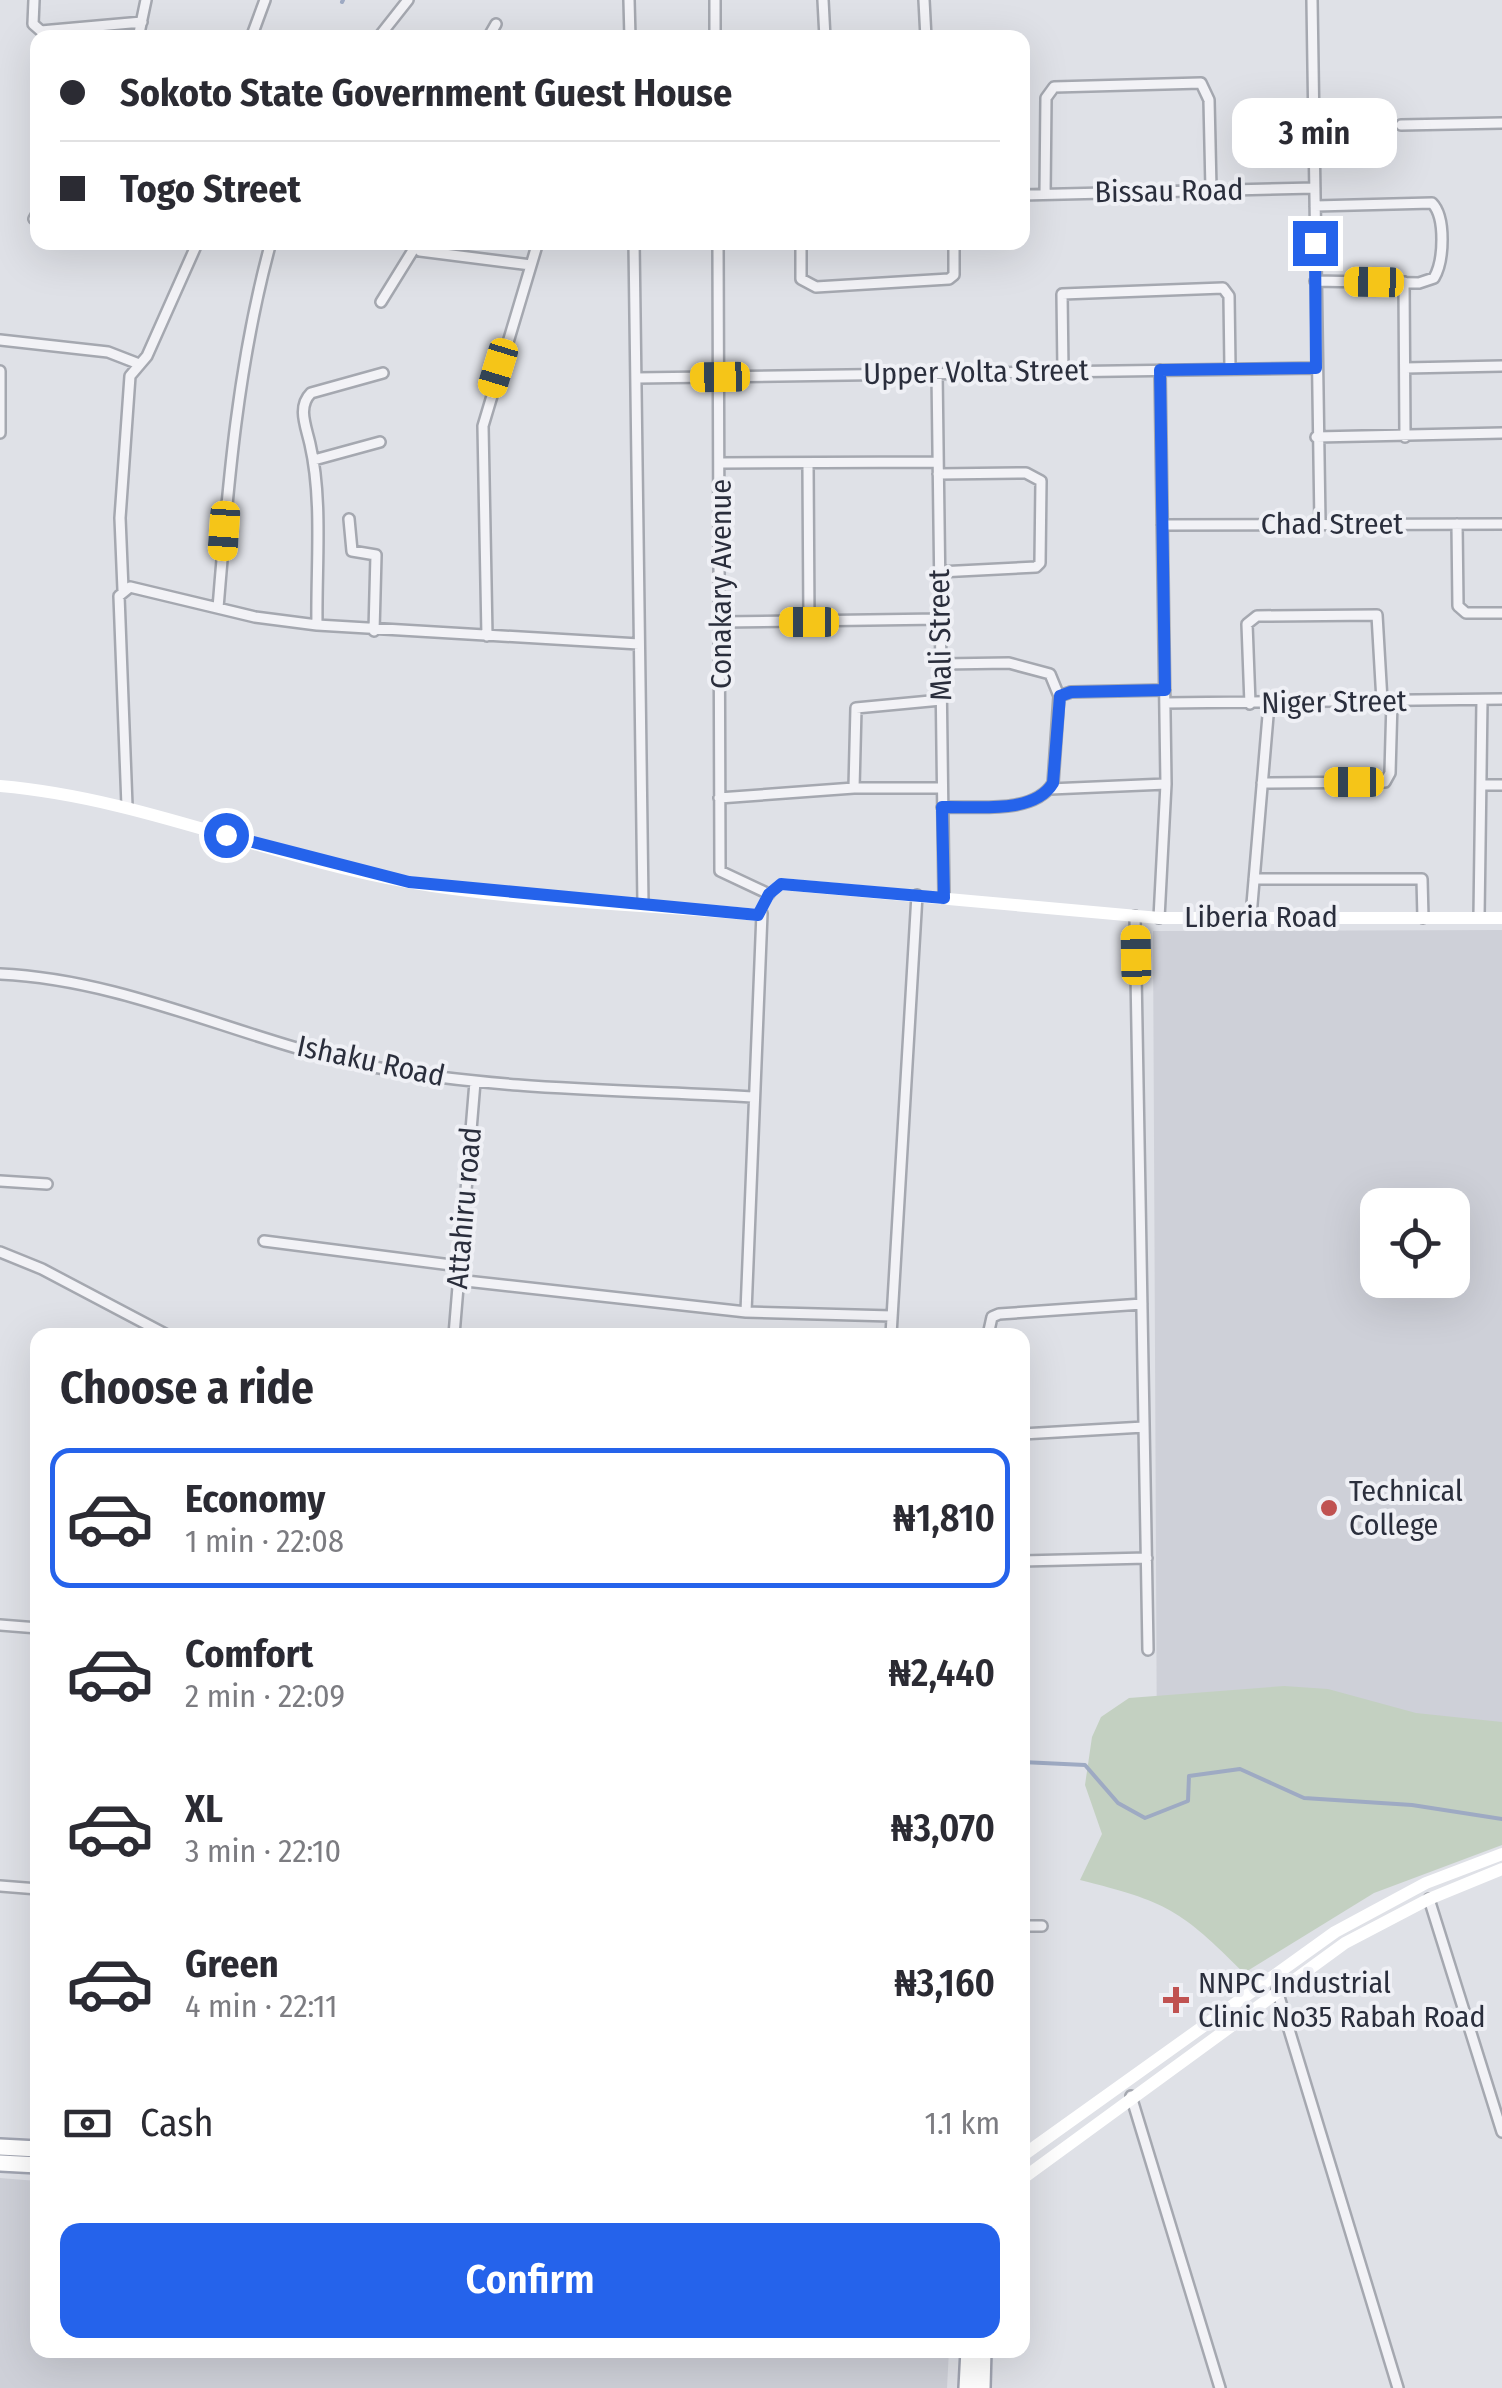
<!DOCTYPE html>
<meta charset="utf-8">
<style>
:root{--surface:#fff;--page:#f2f2f3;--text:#2b2b33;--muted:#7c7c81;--line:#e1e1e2;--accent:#2563eb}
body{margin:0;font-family:"Fira Sans Condensed",sans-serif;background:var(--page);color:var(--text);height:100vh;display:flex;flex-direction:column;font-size:38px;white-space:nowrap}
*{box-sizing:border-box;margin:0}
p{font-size:32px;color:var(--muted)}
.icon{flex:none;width:55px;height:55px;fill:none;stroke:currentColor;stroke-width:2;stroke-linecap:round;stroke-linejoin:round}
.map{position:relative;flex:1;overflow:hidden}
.sheet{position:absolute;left:30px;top:1328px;width:1000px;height:1030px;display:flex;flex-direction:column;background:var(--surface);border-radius:20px;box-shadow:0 10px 40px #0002}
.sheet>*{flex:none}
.guide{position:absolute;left:30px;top:30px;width:1000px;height:220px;border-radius:20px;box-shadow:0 10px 40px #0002;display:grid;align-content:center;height:220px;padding:0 30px;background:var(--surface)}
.fabs{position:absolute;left:1360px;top:1188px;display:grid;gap:20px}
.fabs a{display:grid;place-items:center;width:110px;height:110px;border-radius:20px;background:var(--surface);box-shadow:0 10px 40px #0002;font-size:50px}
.end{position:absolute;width:45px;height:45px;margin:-22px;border:12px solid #2563eb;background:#fff;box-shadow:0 0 0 5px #fff}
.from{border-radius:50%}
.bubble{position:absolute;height:70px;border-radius:20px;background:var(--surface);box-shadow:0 10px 40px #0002;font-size:32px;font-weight:600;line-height:70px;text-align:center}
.car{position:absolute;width:30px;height:60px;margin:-30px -15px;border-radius:12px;box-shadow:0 0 8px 2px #0007;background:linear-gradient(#f5c518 24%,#345 0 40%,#f5c518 0 76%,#345 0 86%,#f5c518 0)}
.guide b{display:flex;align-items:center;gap:35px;height:95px;font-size:38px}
.guide b+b{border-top:2px solid var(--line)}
.guide i{width:25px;height:25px;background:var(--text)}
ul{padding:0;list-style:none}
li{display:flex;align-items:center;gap:30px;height:140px;margin:0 20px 15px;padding:0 10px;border:5px solid transparent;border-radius:20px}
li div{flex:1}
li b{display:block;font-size:38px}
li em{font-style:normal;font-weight:600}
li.active{border-color:var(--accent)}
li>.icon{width:90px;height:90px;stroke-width:1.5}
h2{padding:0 30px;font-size:45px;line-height:120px}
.pay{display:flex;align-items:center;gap:25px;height:110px;padding:0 30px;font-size:38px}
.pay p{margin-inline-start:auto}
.cta{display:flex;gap:20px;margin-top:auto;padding:20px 30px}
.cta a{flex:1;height:115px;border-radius:20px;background:var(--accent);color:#fff;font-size:40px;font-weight:600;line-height:115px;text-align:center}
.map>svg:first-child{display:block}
.built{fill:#ced0d8;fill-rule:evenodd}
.green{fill:#c3d0c1}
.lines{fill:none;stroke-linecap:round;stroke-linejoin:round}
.stream{stroke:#9eaac3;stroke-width:4}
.street-casing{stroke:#a5a8b0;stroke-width:14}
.primary-casing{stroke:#a0a4b1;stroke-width:20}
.street{stroke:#f2f2f6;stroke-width:9}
.secondary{stroke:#fff;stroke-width:12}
.primary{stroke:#fff;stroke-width:15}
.route{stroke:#2563eb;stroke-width:12}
.poi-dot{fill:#c05251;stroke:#eff0f5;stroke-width:4}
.labels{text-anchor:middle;stroke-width:8;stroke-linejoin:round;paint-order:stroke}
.street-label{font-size:30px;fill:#2a2e3c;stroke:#eff0f5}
.poi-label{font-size:30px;fill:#2a2e3c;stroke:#eff0f5;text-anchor:start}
</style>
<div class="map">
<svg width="1502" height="2388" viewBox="0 0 1502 2388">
<rect width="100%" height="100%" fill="#dfe1e7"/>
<path class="built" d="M1502 930V1816L1157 1770 1153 931ZM1378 1205H1452V1280H1378Z
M0 2178 37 2181 38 2350H949L947 2388H0Z"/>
<path class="green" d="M1284 1686 1328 1689 1416 1713 1502 1722V1845L1374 1893 1244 1973C1180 1909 1167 1902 1080 1880L1102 1834 1085 1785 1092 1737 1101 1717 1129 1698Z"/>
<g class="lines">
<path class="stream" d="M342 2 343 0
M1022 1762 1085 1765 1118 1803 1145 1818 1188 1801 1189 1776 1240 1769 1304 1798 1412 1805 1502 1819"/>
<g class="street-casing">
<path id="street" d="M34 0 33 24 41 31 142 22
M629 0 630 38
M715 0V38
M823 0 825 38
M924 0 926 38
M1312 0 1320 523
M138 38 146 0
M251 38 265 0
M378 38 408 0
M488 38 496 24
M1401 125 1502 123
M1045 194 1046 98 1054 87 1201 83 1209 100 1211 189
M1022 195 1315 188
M1315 206 1432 203C1446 217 1444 261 1434 278L1419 283 1315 281
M34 219 38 212
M415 242 420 251 531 265
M634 242 643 904
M718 242 720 871 769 894
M801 242V279L816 287 949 279 954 275V242
M1404 282 1405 437
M381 302 415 247
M0 340 108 352 139 364
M1405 368 1502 366
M0 371V433
M1063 371 1062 294 1223 288 1229 296 1230 368
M937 372 944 898
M637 378 1316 368
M1316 437 1502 433
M314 460 380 442
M721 463 938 462
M808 465 809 621
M938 474 1026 473 1041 481 1040 563 1036 567 939 572
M349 519 352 551 376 555 374 631
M1457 524 1458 606 1466 613H1502
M1162 525 1502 524
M123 590 120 518 130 376 147 356 196 246
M218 608C228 484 238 362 271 242
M722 622 940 619
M317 625C316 567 323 500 310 444 306 426 297 407 311 393L383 373
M487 636 483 426 538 242
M942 664 1009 663 1050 674 1059 696
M1165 703 1502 699
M1250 704 1247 624 1257 616 1377 615 1382 701
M1262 783 1385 782 1390 773 1392 701
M1481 785H1502
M854 788 856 708 941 700
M1050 789 1166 784
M719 798 854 788H942
M127 806 119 596 130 587 255 617 317 625 639 644
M942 807C975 806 1034 815 1053 783L1059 696 1071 692 1165 690
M1254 879H1422L1423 918
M1135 916 1148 1650
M1251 916 1269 704
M1479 917 1482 700
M1159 918 1166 784 1160 370
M0 974C131 980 247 1043 374 1067 498 1090 626 1090 752 1097
M0 1181 47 1184
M264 1241 459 1266
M0 1252 42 1269 167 1335
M457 1280 746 1312 892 1316
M746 1312 762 913
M454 1335 475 1082
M891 1335 917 895
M988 1335 992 1317 999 1314 1142 1304
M1022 1434 1144 1427
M1022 1561 1147 1558
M0 1625 38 1628
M0 1886 38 1889
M1429 1899 1502 2132
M1022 1926H1042
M1277 1990 1398 2388
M1131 2096 1220 2388"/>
</g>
<g class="primary-casing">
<path id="primary" d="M0 2147 38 2149
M0 2163 38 2165
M967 2388 969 2350
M982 2388 983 2350"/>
</g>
<use href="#street" class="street"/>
<path class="secondary" d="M0 786C141 798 270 858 408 882 523 902 642 904 758 915L769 894 781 884 1159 918H1502
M1022 2156 1335 1932 1426 1883 1502 1854
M1022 2179 1345 1943 1429 1899 1502 1869"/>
<use href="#primary" class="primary"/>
</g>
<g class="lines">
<path class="route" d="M226 835 409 882 758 915 769 894 781 884 944 898 942 807C975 806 1034 815 1053 783L1060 696 1071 692 1165 690 1160 370 1316 368 1315 243"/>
</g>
<g class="poi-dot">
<circle cx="1329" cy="1508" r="10"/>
<path d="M1171 1985h10v10h10v10h-10v10h-10v-10h-10v-10h10z"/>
</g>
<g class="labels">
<g class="street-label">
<text transform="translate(1169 191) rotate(-1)" y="10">Bissau Road</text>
<text transform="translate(976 372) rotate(-1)" y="10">Upper Volta Street</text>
<text x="1332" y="534">Chad Street</text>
<text transform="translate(721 584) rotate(-90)" y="10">Conakary Avenue</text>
<text transform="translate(940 635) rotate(-91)" y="10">Mali Street</text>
<text transform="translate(1334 702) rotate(-1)" y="10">Niger Street</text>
<text x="1261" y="927">Liberia Road</text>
<text transform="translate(371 1061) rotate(12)" y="10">Ishaku Road</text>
<text transform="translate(464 1208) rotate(-85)" y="10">Attahiru road</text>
</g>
<g class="poi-label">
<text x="1349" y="1501">Technical<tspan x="1349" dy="34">College</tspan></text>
<text x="1198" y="1993">NNPC Industrial<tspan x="1198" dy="34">Clinic No35 Rabah Road</tspan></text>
</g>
</g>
</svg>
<div class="fabs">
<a><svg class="icon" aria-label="locate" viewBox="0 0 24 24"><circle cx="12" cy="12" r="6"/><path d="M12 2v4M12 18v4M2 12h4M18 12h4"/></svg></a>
</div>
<i class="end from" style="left:226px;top:835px"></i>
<i class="end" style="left:1315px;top:243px"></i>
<div class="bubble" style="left:1232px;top:98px;width:165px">3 min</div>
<i class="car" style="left:1374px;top:282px;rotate:271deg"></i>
<i class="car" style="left:498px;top:368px;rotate:197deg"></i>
<i class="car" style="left:720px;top:377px;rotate:269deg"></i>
<i class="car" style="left:224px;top:531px;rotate:184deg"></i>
<i class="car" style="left:809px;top:622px;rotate:270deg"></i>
<i class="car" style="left:1354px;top:782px;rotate:270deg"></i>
<i class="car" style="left:1136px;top:955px;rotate:359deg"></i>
<div class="guide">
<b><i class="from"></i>Sokoto State Government Guest House</b>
<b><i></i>Togo Street</b>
</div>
<section class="sheet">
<h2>Choose a ride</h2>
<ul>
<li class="active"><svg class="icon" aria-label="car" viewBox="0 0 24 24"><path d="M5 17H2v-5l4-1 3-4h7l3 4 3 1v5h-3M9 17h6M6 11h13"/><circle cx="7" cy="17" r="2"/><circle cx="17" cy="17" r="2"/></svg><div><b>Economy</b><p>1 min · 22:08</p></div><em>₦1,810</em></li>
<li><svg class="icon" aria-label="car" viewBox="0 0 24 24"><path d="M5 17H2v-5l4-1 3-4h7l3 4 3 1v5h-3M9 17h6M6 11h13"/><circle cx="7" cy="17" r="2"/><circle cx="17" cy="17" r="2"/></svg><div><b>Comfort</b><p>2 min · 22:09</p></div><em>₦2,440</em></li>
<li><svg class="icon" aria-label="car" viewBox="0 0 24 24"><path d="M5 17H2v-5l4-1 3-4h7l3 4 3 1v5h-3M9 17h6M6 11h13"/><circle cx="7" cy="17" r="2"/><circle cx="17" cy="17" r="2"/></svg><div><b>XL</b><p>3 min · 22:10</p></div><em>₦3,070</em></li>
<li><svg class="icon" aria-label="car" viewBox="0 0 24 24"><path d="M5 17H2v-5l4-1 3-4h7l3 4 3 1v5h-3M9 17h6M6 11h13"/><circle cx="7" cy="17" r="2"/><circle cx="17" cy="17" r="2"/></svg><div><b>Green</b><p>4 min · 22:11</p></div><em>₦3,160</em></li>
</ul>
<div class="pay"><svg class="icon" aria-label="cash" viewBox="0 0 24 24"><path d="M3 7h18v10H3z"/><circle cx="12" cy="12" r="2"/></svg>Cash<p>1.1 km</p></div>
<div class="cta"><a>Confirm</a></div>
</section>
</div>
